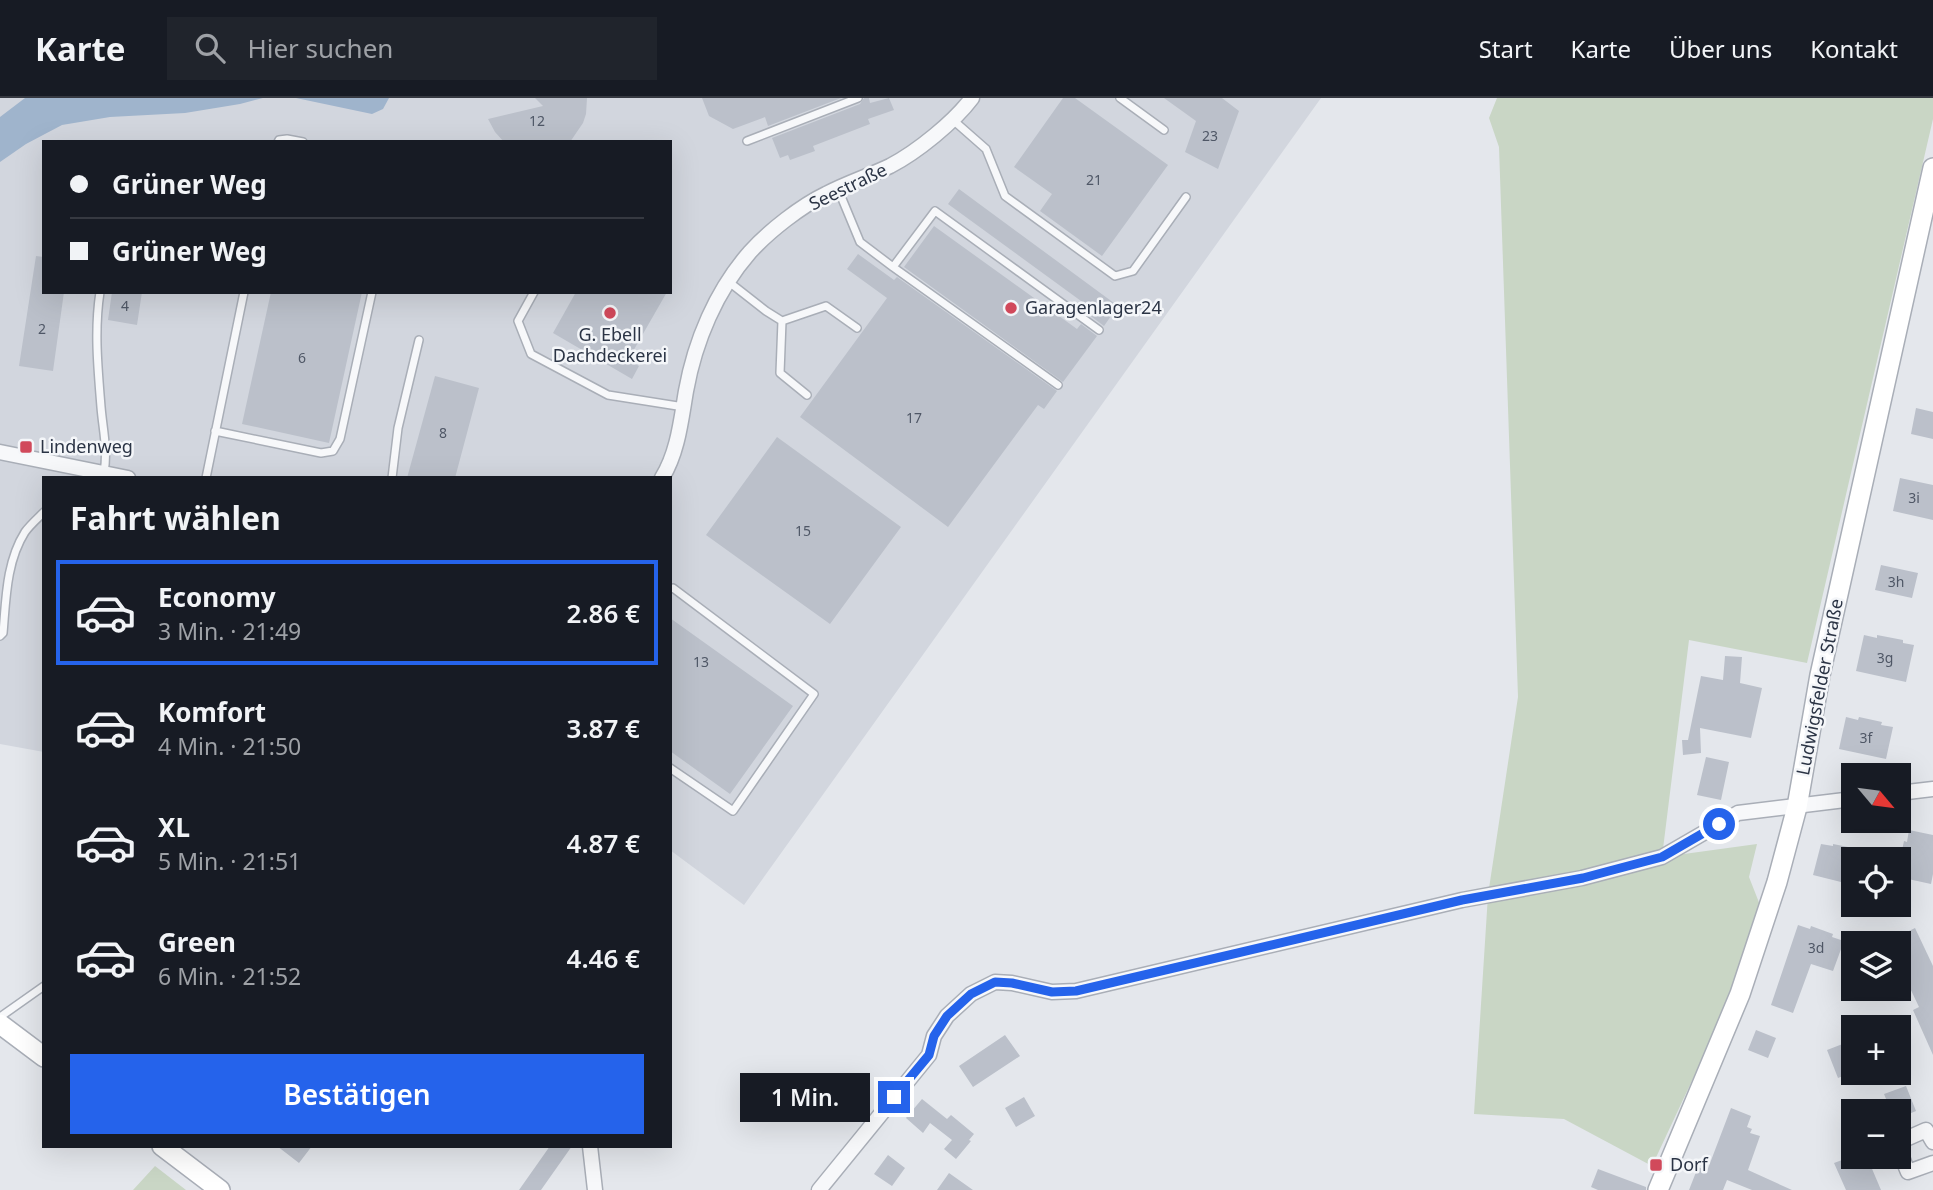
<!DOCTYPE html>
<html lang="de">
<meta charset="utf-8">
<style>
:root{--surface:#171b24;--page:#20242c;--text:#f1f3f6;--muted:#9ea1a6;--line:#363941;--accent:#2563eb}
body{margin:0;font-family:"Noto Sans",sans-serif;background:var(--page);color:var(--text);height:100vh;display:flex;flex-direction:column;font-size:26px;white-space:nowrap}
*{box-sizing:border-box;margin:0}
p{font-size:23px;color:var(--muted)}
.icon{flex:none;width:38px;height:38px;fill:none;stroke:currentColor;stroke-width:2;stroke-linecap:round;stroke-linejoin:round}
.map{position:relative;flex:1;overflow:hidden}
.panel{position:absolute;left:42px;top:378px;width:630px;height:672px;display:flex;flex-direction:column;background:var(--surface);border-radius:0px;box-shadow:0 7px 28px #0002}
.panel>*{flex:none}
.hud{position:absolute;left:42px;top:42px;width:630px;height:154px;border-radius:0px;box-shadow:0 7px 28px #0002;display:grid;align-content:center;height:154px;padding:0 28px;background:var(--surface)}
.needle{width:46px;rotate:119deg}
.controls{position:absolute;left:1841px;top:665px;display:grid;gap:14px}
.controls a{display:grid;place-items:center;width:70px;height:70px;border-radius:0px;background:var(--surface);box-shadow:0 7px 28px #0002;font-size:35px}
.end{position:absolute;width:32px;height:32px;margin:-16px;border:9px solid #2563eb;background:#fff;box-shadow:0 0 0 4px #fff}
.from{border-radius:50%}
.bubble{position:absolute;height:49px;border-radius:0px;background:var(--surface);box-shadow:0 7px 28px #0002;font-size:23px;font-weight:600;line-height:49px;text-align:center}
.hud b{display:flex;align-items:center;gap:24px;height:66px;font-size:26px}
.hud b+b{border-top:2px solid var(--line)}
.hud i{width:18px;height:18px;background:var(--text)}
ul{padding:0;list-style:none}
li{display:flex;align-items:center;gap:21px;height:105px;margin:0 14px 10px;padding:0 14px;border:4px solid transparent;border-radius:0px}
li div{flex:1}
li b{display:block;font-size:26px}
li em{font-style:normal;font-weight:600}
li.on{border-color:var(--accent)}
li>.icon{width:63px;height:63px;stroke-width:1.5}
h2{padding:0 28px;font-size:32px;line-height:84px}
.action{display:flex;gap:14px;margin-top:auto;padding:14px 28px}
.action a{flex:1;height:80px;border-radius:0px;background:var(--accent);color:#fff;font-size:28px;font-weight:600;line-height:80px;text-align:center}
header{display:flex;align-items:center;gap:42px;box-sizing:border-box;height:98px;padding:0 35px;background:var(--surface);border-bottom:2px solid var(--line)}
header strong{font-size:33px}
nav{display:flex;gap:38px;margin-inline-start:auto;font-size:24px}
.search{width:490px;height:63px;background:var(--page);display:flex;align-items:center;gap:18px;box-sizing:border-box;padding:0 24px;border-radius:0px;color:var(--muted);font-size:26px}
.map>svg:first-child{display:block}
.built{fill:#d2d6de;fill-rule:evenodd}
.green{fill:#c9d6c5}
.water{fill:#9fb4cc}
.building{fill:#bbc0ca}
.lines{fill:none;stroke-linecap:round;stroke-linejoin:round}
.lane-casing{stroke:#a9aeb7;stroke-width:10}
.street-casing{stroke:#a9aeb7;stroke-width:17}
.secondary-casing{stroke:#a9aeb7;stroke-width:22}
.lane{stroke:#f7f8fa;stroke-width:7}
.street{stroke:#f7f8fa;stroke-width:14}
.secondary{stroke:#fff;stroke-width:19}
.route{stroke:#2563eb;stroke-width:9}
.poi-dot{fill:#d1495b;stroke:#f4f6f9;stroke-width:2.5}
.labels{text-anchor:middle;stroke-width:5;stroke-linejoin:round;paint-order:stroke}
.number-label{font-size:14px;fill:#4f5766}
.street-label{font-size:18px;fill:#2b3445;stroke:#f4f6f9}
.poi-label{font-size:18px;fill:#2b3445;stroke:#f4f6f9;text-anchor:start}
</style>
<header>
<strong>Karte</strong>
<div class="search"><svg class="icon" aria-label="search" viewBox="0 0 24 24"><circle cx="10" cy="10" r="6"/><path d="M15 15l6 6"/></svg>Hier suchen</div>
<nav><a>Start</a><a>Karte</a><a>Über uns</a><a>Kontakt</a></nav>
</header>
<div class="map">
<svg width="1933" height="1092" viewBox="0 0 1933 1092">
<rect width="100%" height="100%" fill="#e4e7ec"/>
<path class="built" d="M0 0H1321L744 807 670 752V380H44V654L0 646ZM44 44H670V194H44Z"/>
<path class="green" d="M1497 0H1933V21L1807 565 1689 542 1662 759 1757 746 1749 779 1760 807 1734 893 1652 1068 1564 1021 1474 1016 1488 797 1518 599 1499 49 1489 20Z
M155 1068 186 1092H133Z"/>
<path class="water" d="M25 0H263L240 6 185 15 110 19 62 27 26 46 0 64V19Z
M296 0H389L383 11 372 16Z"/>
<path class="building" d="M535 0H587L586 16 583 25 570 44H504L495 34 488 21 543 8Z
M702 0H841L768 28 765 19 733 31 709 18Z
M864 0H869L870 5 889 0 894 12 868 21 870 26 813 48 815 53 790 62 788 57 780 60 772 40 860 6Z
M1063 0H1075L1168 67 1102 158 1040 113 1052 96 1014 69Z
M1164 0H1222L1239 13 1218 71 1185 54 1196 23Z
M959 91 1118 208 1104 228 1088 216 1092 211 948 106Z
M934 128 1077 231 1081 226 1097 238 1063 284 904 169Z
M858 156 894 182 897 179 1057 293 1044 311 1038 307 948 429 800 319 887 200 847 171Z
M36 158 44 159V194H64L53 273 19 268Z
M112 194H142L137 227 108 222Z
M271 194H362L329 345 242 326Z
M576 194H667L628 262 639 268 632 281 553 235Z
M435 278 479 290 455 380H407Z
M1916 310 1933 314V341L1911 336Z
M777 339 901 429 830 526 706 437Z
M1900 380 1933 387V422L1893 413Z
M1881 467 1918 475 1912 500 1875 492Z
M670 520 793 608 730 696 670 653Z
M1864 537 1877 540V537L1903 542V545L1914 547 1906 584 1856 573Z
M1725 558 1742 559 1740 585 1762 590 1751 640 1700 630 1701 655 1683 657 1682 642H1688L1701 578 1723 582Z
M1846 619 1858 622 1859 619 1882 624 1881 627 1893 629 1886 661 1839 651Z
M1706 659 1729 664 1721 702 1697 697Z
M1909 732 1933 737V776L1931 786 1899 779 1902 767 1899 766 1904 743 1907 744Z
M1821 746 1833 748V746L1853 750V787L1813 777Z
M1798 827 1810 831 1811 828 1833 836 1832 839 1844 843 1833 873 1811 866 1793 915 1771 907Z
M1915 830 1933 868V957L1913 912 1919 909 1899 867V838Z
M1756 932 1776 940 1768 960 1748 952Z
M1005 937 1020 958 973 989 959 968Z
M1853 942V974L1838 980 1827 952Z
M1906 988 1916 1013 1899 1020V1013H1891L1884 996Z
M1024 999 1035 1018 1016 1029 1005 1010Z
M922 1001 947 1021 951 1017 974 1036 969 1042 971 1043 956 1061 944 1051 952 1042 930 1025 923 1035 906 1020Z
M1731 1010 1751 1018 1747 1029 1752 1031 1750 1035 1760 1038 1748 1072 1792 1092H1752L1727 1082 1723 1092H1689L1698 1069 1707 1073Z
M277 1048H312L299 1065Z
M550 1048H572L541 1092H519Z
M888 1057 905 1070 892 1088 874 1076Z
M1850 1059H1867L1881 1092H1846L1834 1065Z
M1598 1071 1646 1089V1092H1598L1591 1089Z
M949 1075 973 1092H937Z"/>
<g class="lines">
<g class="lane-casing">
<path id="lane" d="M1120 0 1164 32
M953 22 986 51 1005 98 1115 178 1133 173 1186 99
M747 43 858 0
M278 44 279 42 287 41 303 44
M838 91 860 144 893 169 1058 287
M893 169 935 113 1099 232
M729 184 766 213 782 223 826 208 857 230
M100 194C94 233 98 271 101 309 103 333 108 351 104 375
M534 194 518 223 531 256 608 297 684 309
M782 223 780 275 807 297
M215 333 321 355 333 353 340 341 372 194
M206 380 244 194
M392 380 398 330 419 242
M670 491 673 490 814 596 733 713 670 670
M0 538 3 535C6 502 6 464 25 434 30 427 38 420 44 414
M0 919 44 888"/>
</g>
<g class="street-casing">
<path id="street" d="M0 354 128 380
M662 380C678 354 681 322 686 293 695 243 716 193 750 154 769 133 801 108 826 96 847 85 869 78 890 68 917 54 954 24 972 0
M1899 695 1933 691
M1899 1044 1926 1032 1933 1044
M590 1048 595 1092
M1899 1052 1908 1074 1933 1065
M819 1092 929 957 934 938 947 918 971 896 995 884 1012 885 1052 894 1076 893 1462 802 1582 780 1662 759 1738 715 1853 701"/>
</g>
<g class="secondary-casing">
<path id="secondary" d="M0 926 44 959
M162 1048 220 1092
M1658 1092 1740 896 1777 784 1797 709 1820 577 1933 70"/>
</g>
<use href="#lane" class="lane"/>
<use href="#street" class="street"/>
<use href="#secondary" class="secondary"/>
</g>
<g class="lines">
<path class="route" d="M894 999 929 957 934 938 947 918 971 896 995 884 1012 885 1052 894 1076 893 1462 802 1583 780 1609 773 1662 759 1719 726"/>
</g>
<g class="poi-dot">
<circle cx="1011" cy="210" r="7"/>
<circle cx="610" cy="215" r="7"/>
<rect x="19" y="342" width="14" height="14" rx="3.5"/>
<rect x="1649" y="1060" width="14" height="14" rx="3.5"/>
</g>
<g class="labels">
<g class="number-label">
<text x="537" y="28">12</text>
<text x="1210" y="43">23</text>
<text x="1094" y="87">21</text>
<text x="125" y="213">4</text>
<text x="42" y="236">2</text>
<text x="302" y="265">6</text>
<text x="914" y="325">17</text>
<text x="443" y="340">8</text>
<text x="1914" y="405">3i</text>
<text x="803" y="438">15</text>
<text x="1896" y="489">3h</text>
<text x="1885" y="565">3g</text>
<text x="701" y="569">13</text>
<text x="1866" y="645">3f</text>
<text x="1816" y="855">3d</text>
</g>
<g class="street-label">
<text transform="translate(848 89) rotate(-26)" y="6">Seestraße</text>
<text transform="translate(1820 589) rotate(-79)" y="6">Ludwigsfelder Straße</text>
</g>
<g class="poi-label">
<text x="1025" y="216">Garagenlager24</text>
<text x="610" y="243" text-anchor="middle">G. Ebell<tspan x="610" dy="21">Dachdeckerei</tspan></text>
<text x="40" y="355">Lindenweg</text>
<text x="1670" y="1073">Dorf</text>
</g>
</g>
</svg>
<div class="controls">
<a><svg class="needle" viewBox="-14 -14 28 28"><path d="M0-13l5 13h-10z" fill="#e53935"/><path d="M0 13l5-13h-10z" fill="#9ea1a6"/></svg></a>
<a><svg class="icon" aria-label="locate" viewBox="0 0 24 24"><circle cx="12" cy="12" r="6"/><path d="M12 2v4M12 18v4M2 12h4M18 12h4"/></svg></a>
<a><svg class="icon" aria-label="layers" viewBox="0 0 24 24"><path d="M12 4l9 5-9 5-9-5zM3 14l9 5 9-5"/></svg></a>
<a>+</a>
<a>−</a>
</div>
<i class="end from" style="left:1719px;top:726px"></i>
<i class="end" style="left:894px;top:999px"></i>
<div class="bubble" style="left:740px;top:975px;width:130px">1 Min.</div>
<div class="hud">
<b><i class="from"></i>Grüner Weg</b>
<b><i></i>Grüner Weg</b>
</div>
<section class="panel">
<h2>Fahrt wählen</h2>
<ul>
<li class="on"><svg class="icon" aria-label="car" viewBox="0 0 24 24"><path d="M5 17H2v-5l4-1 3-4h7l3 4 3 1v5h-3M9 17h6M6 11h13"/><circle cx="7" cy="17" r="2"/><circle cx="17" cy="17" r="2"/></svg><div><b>Economy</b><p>3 Min. · 21:49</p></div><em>2.86 €</em></li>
<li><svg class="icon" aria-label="car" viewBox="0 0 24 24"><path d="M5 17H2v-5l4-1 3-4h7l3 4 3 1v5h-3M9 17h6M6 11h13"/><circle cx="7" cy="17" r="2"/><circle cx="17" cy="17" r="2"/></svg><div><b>Komfort</b><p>4 Min. · 21:50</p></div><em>3.87 €</em></li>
<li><svg class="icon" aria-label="car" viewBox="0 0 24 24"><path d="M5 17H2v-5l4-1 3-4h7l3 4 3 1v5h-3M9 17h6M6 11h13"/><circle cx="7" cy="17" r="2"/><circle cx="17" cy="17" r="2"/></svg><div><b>XL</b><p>5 Min. · 21:51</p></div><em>4.87 €</em></li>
<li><svg class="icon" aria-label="car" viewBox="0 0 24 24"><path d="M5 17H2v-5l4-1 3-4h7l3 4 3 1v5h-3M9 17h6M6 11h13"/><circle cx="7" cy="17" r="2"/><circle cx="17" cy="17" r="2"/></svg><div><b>Green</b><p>6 Min. · 21:52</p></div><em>4.46 €</em></li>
</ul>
<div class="action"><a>Bestätigen</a></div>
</section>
</div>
